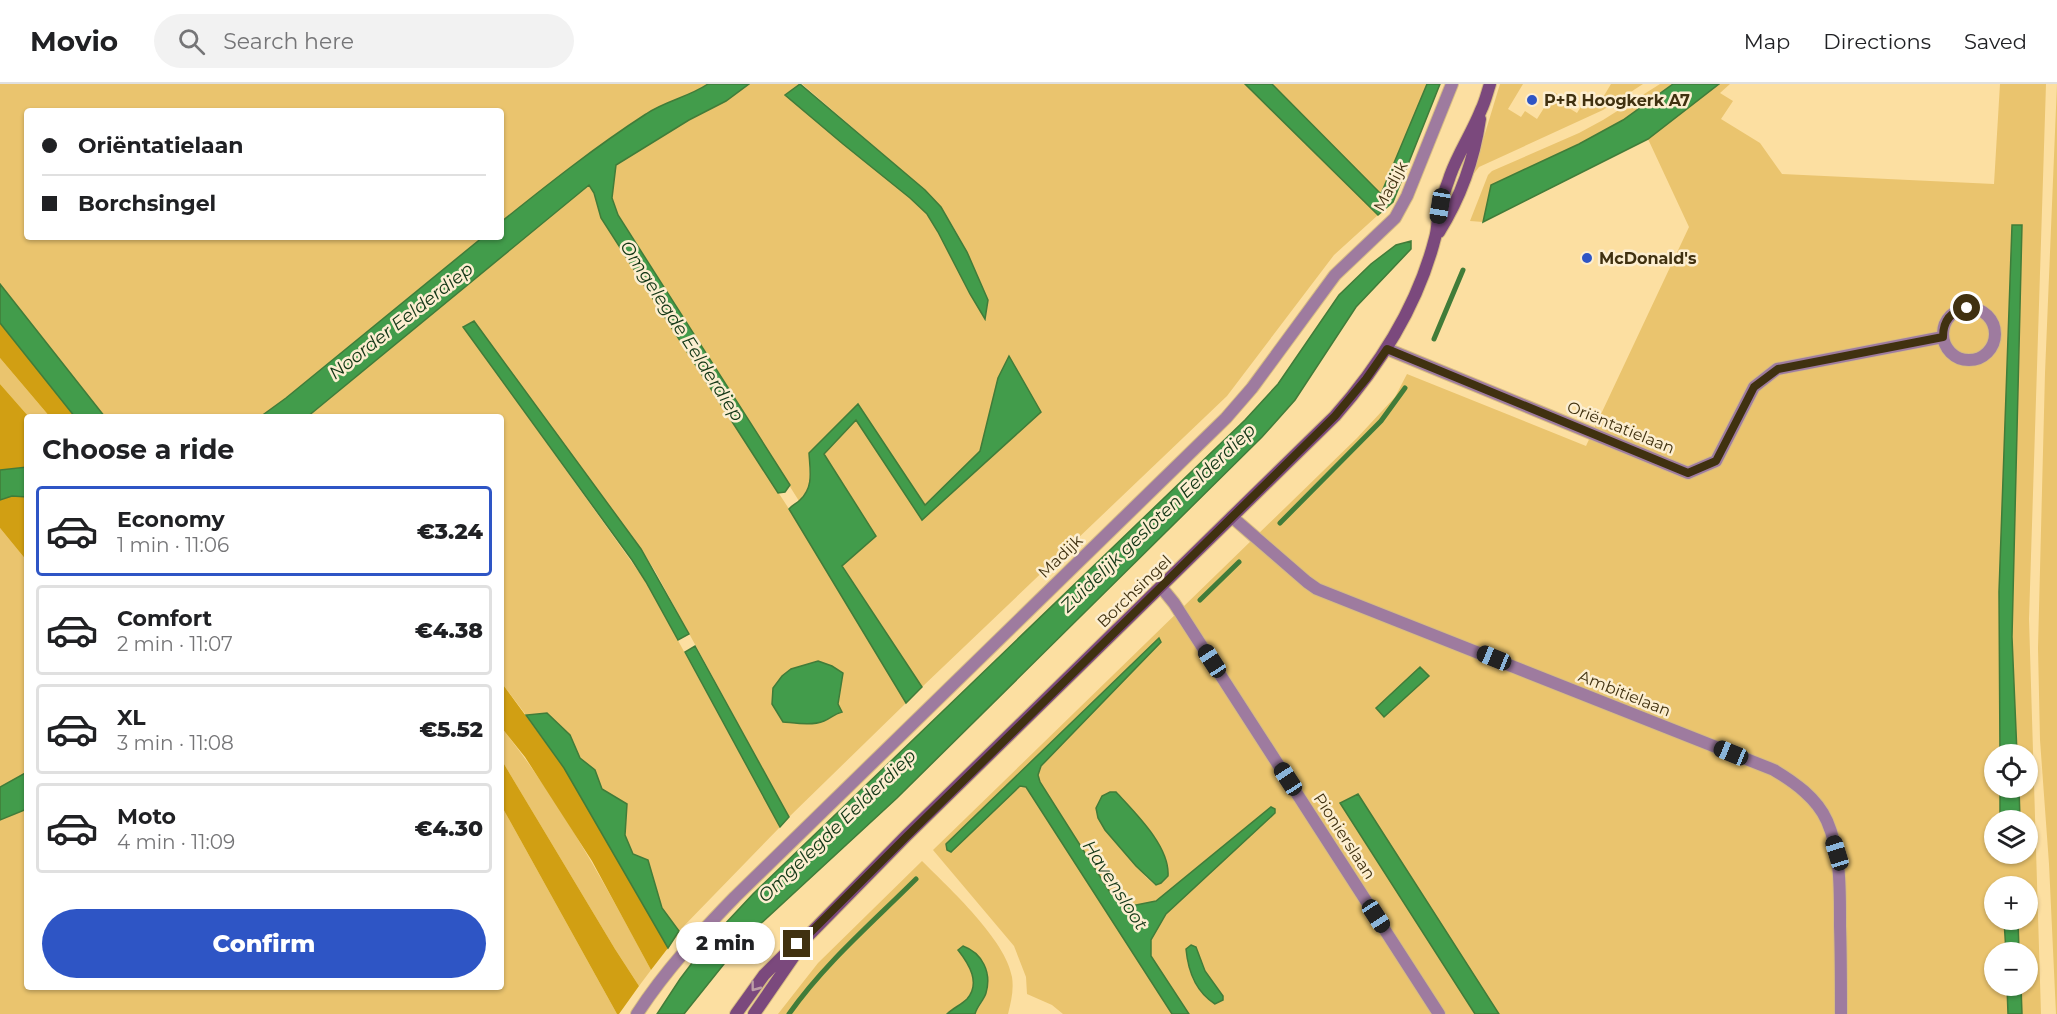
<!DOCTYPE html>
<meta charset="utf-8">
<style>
:root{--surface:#fff;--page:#f2f2f2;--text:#202124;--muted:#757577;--line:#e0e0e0;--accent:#2e55c5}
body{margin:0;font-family:Montserrat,sans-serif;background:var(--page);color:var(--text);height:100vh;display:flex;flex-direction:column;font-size:22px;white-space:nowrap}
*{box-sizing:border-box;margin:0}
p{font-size:20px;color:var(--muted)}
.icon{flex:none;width:33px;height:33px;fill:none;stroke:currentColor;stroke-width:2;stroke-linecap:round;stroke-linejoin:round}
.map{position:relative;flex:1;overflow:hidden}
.panel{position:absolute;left:24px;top:330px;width:480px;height:576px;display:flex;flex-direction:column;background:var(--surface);border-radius:6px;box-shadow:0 2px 4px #0004}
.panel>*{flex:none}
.top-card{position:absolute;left:24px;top:24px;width:480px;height:132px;border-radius:6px;box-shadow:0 2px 4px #0004;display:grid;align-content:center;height:132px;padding:0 18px;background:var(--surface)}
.tools{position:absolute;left:1984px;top:660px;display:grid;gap:12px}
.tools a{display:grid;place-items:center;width:54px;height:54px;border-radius:50%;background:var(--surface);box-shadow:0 2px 4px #0004;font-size:30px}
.end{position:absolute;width:27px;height:27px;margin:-14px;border:8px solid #403110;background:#fff;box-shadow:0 0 0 3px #fff}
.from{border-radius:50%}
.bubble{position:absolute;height:42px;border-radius:21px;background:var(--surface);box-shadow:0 2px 4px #0004;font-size:20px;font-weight:800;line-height:42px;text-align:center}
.car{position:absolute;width:18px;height:36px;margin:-18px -9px;border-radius:8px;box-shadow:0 0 4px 2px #0007;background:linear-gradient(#222 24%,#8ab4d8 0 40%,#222 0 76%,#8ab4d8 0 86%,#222 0)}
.top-card b{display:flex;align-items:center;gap:21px;height:57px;font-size:22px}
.top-card b+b{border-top:2px solid var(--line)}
.top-card i{width:15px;height:15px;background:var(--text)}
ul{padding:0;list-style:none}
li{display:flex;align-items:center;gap:18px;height:90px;margin:0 12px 9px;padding:0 6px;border:3px solid var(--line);border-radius:6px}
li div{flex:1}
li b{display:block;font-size:22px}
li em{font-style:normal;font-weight:800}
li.on{border-color:var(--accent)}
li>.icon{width:54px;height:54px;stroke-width:1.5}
h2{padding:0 18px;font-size:27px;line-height:72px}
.primary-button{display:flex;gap:12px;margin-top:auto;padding:12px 18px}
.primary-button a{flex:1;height:69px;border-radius:36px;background:var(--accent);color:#fff;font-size:24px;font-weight:800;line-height:69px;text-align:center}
header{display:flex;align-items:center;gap:36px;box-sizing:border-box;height:84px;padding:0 30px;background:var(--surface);border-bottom:2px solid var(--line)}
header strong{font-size:28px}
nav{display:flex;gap:33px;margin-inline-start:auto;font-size:21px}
.search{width:420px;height:54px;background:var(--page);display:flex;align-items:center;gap:15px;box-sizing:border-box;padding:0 21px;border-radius:33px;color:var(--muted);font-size:22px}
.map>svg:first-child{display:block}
.green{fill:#eac46e;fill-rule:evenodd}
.forest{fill:#d19f13}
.water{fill:#429c4b;stroke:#417c39;stroke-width:1.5}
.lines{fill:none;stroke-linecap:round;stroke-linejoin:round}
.stream{stroke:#417c39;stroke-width:5}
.street-casing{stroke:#d6bc84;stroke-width:14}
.secondary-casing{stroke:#d6bc84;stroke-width:14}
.street{stroke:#9e7b9f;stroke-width:12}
.secondary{stroke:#7b497d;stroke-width:12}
.oneway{stroke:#bc9ca6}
.route{stroke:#403110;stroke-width:8}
.poi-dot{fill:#2e55c5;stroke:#fceed0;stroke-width:2}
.labels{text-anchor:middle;stroke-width:5;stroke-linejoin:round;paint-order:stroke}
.poi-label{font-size:16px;font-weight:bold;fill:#403110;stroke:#fceed0;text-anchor:start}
.street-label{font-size:16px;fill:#403110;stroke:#fceed0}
.water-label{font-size:18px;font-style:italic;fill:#123615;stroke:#fceed0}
</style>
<header>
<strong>Movio</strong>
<div class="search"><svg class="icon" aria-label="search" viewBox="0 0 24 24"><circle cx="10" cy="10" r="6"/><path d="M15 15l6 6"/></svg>Search here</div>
<nav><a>Map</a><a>Directions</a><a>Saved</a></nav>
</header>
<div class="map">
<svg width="2057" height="930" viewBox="0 0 2057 930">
<rect width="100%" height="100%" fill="#fcdfa1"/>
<path class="green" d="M0 0H708C689 13 665 17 646 30 595 63 547 101 501 138V27H27V153H483L286 314 260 333H105L0 200Z
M749 0H800L785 11 910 114 927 130 938 148 970 210 988 216C970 174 956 138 925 106L802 0H1245L1378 131 1334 171 1227 312 922 603 842 481 876 452 823 370 856 336 922 436 1040 328 1009 273 998 294 980 367 924 421 858 321 809 369 810 402 799 417 618 130 612 114 615 81 689 36 726 17Z
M1272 0H1427L1381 110Z
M1500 0H1523L1508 25 1521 33 1525 27 1537 35 1554 8 1567 16 1564 21 1577 29 1590 8 1602 15 1611 0H1643L1603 26 1479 83 1472 92Z
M1660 0H1673L1623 36 1579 60 1491 101 1483 138 1470 137 1488 91 1492 87 1579 49 1603 36Z
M1719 0H1730L1720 9 1733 17 1721 35 1760 59 1782 90 1994 100 2000 0H2046L2029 535 2041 930H2022L2021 902H2028V868H2019L2018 836H2028V802H2016V794L2003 793V802H1995V836H2004L2006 868H1995V902H2007L2008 930H1499L1358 711 1341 720 1475 930H1189L1151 872V856L1166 830 1275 729V725L1271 723 1156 817 1131 822 1111 810 1040 698 1038 691 1041 682 1160 558 1159 555 946 761 951 768 1020 701 1026 702 1172 930H1063L1052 921 1027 910 1026 893 1014 862 933 766 1357 354 1395 313 1407 290 1586 362 1689 143 1648 55ZM2012 141 2022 142 2012 553 2017 670H2028V704H2019L2020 736H2028V770H1995V736H2000V704H1995V670H2000L1999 508ZM1116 708 1152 750 1155 801 1146 793 1105 746ZM1186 865 1205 887 1223 912 1215 920C1196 908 1187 887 1186 865Z
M2057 0V930H2056L2049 780 2040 656 2038 564 2045 289Z
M589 100 594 109 601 134 789 425 906 619 789 733 655 487 641 465 474 237 463 242 646 498 780 743 679 847 662 824 648 776 633 770 625 751 627 720 602 705 595 686 580 674 570 651 547 629 526 631 501 598V333H308ZM832 582 843 590 838 620 842 628C834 630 831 634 824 637 812 642 795 639 783 638L772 620Z
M0 274 50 333H29L0 300Z
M0 444 27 477V688L0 703Z
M501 643C561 718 606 802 651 886L639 902 615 865 501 675Z
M501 721 617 930H0V736L27 725V903H501Z
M922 777C949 804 1006 856 1012 893 1014 906 1011 918 1008 930H975L986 911 988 898 958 866C969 880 981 899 967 915 961 921 953 924 947 930H778L818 879Z"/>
<path class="forest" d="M0 239 75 333H50L0 274Z
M0 300 29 333H27V383L0 386Z
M12 412 27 413V477L0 444V416Z
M501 598 564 684 668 864 651 886 592 777 525 673 501 643Z
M501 675 615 865 639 902 619 930H617L501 721Z"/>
<path class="water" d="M708 0H749L726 17 689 36 616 81 612 114 618 131 790 401 785 408 778 409 601 134 594 109 589 101 307 333H260L286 314 483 153H501V138C547 101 595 63 646 30 665 17 689 13 708 0Z
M800 0 925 106 941 123 967 168 988 216 985 235 970 210 938 148 927 130 910 114 843 60 785 11Z
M1245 0H1272L1381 110 1427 0H1440L1393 118 1378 131Z
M1673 0H1719L1648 55 1483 138 1491 101 1579 60 1623 36Z
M2012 141H2022L2012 553 2017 670H2000L1999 508Z
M1411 157V165L1356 223 1295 316 1262 353 897 714 744 855 684 930H657L680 895 708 858 753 810 1245 336 1278 300 1339 211 1371 180 1396 161Z
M0 200 105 333H75L0 239Z
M474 237 641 465 689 550 678 556 646 498 632 476 463 243Z
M1009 272 1041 328 922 436 856 336 824 370 876 452 842 482 922 603 906 619 789 425C792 421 796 420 800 416 814 403 810 387 809 369L858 320 925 421 980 367 998 294Z
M27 383V413L12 412 0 416V386Z
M1159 554 1161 558 1041 682 1038 691 1040 698 1111 810 1131 822 1156 817 1271 723 1275 725V729L1166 830 1151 856V872L1189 930H1172L1026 703 1020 702 951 768 947 766 946 760Z
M695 562 789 733 780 743 685 568Z
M818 577 832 582 843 589 838 620 842 628C834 630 831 634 824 637 812 642 795 639 783 638L772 620 773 604 782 592 791 585Z
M1420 583 1429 592 1384 633 1376 624Z
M547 629 570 651 580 674 595 686 602 705 627 720 625 751 633 770 648 776 662 824 679 847 668 864 564 684 526 631Z
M27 688V725L0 736V703Z
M2000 704H2019L2020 736H2000Z
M1110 708H1116C1135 729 1170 762 1168 792L1161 799 1156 801 1136 782 1105 746 1098 734 1096 724 1102 712Z
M1358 710 1499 930H1475L1340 719Z
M2004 836H2018L2019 868H2006Z
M1191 861 1196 863 1205 887 1223 912V916L1215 920C1196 908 1188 887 1186 865Z
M963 862C982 869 992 888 986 909 984 916 977 922 975 930H947C953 924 961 921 967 915 981 899 969 880 958 866Z
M2007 902H2021L2022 930H2008Z"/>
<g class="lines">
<path class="stream" d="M1434 255 1463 186
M1280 439 1381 337 1405 304
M1200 516 1239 478
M789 930C824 880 873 838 916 795"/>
<g class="street-casing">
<path id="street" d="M1943 250a26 26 0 1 1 52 0a26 26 0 1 1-52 0Z
M1387 265 1688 389 1716 377 1754 303 1777 285 1943 253
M1232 433 1307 498 1317 505 1774 686C1794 698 1817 714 1827 737 1841 769 1840 807 1840 842 1841 871 1841 901 1841 930
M1161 503 1174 519 1439 930
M637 930C665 887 699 850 735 813L1226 334 1252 304 1335 191 1395 134 1407 112 1452 0"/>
</g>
<g class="secondary-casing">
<path id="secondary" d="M1439 148C1461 113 1474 76 1480 35
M736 930 764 891 785 870 809 851 906 752 1335 332C1380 281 1418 221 1435 154 1438 144 1437 133 1440 123 1442 112 1447 102 1450 92 1458 69 1472 49 1481 26 1485 18 1487 9 1490 0
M754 930 803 859"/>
</g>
<use href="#street" class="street"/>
<use href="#secondary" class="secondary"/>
</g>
<defs><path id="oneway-chevron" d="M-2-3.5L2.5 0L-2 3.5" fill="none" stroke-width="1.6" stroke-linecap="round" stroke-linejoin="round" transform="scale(1.5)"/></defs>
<use class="oneway" href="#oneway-chevron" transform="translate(755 903) rotate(127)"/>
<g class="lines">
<path class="route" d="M797 860 808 851 906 753 1335 332 1366 295 1387 265 1688 389 1716 377 1754 303 1778 285 1943 253C1943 237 1951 227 1967 224"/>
</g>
<g class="poi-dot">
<circle cx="1532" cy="16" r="6"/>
<circle cx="1587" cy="174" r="6"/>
</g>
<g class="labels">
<g class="poi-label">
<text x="1544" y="22">P+R Hoogkerk A7</text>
<text x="1599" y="180">McDonald's</text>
</g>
<g class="street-label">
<text transform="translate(1390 102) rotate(-62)" y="6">Madijk</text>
<text transform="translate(1621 343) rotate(22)" y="6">Oriëntatielaan</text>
<text transform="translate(1060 472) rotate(-44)" y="6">Madijk</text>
<text transform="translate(1134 507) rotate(-44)" y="6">Borchsingel</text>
<text transform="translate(1625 609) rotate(22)" y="6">Ambitielaan</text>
<text transform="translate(1345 752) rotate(57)" y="6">Pionierslaan</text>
</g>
<g class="water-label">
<text transform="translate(401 237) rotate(-38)" y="6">Noorder Eelderdiep</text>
<text transform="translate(682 247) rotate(57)" y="6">Omgelegde Eelderdiep</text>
<text transform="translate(1158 434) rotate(-44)" y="6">Zuidelijk gesloten Eelderdiep</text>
<text transform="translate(837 742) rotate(-44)" y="6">Omgelegde Eelderdiep</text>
<text transform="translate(1115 801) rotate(57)" y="6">Havensloot</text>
</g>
</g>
</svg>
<div class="tools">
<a><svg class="icon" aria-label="locate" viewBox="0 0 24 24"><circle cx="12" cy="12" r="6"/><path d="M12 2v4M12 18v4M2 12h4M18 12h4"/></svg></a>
<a><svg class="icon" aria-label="layers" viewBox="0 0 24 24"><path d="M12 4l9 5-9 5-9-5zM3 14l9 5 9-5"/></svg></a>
<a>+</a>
<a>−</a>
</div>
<i class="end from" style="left:1967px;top:224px"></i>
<i class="end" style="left:797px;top:860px"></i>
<div class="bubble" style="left:676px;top:838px;width:99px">2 min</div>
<i class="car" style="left:1440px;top:122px;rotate:189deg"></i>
<i class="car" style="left:1494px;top:574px;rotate:292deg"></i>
<i class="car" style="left:1212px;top:577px;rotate:327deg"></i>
<i class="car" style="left:1731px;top:669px;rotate:292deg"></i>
<i class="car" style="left:1288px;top:695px;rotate:327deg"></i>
<i class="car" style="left:1837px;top:769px;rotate:343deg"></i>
<i class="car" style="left:1376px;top:832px;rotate:147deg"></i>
<div class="top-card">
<b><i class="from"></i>Oriëntatielaan</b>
<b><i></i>Borchsingel</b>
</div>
<section class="panel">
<h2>Choose a ride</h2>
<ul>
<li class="on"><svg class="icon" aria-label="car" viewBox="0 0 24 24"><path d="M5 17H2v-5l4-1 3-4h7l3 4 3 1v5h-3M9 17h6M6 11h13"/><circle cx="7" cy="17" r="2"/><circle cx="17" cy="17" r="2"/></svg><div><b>Economy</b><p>1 min · 11:06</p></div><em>€3.24</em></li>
<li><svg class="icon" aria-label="car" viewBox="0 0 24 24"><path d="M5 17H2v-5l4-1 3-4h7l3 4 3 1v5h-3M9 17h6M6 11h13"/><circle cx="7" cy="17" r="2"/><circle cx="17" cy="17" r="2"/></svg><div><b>Comfort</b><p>2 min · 11:07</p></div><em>€4.38</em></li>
<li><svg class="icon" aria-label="car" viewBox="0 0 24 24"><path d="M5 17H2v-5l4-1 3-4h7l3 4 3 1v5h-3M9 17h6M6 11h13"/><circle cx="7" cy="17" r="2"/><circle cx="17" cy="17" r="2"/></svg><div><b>XL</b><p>3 min · 11:08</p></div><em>€5.52</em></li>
<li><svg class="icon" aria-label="car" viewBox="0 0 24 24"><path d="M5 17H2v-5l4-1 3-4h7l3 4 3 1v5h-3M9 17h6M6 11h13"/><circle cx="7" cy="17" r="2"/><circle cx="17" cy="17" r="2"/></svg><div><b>Moto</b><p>4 min · 11:09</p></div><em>€4.30</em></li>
</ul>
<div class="primary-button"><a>Confirm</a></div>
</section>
</div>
